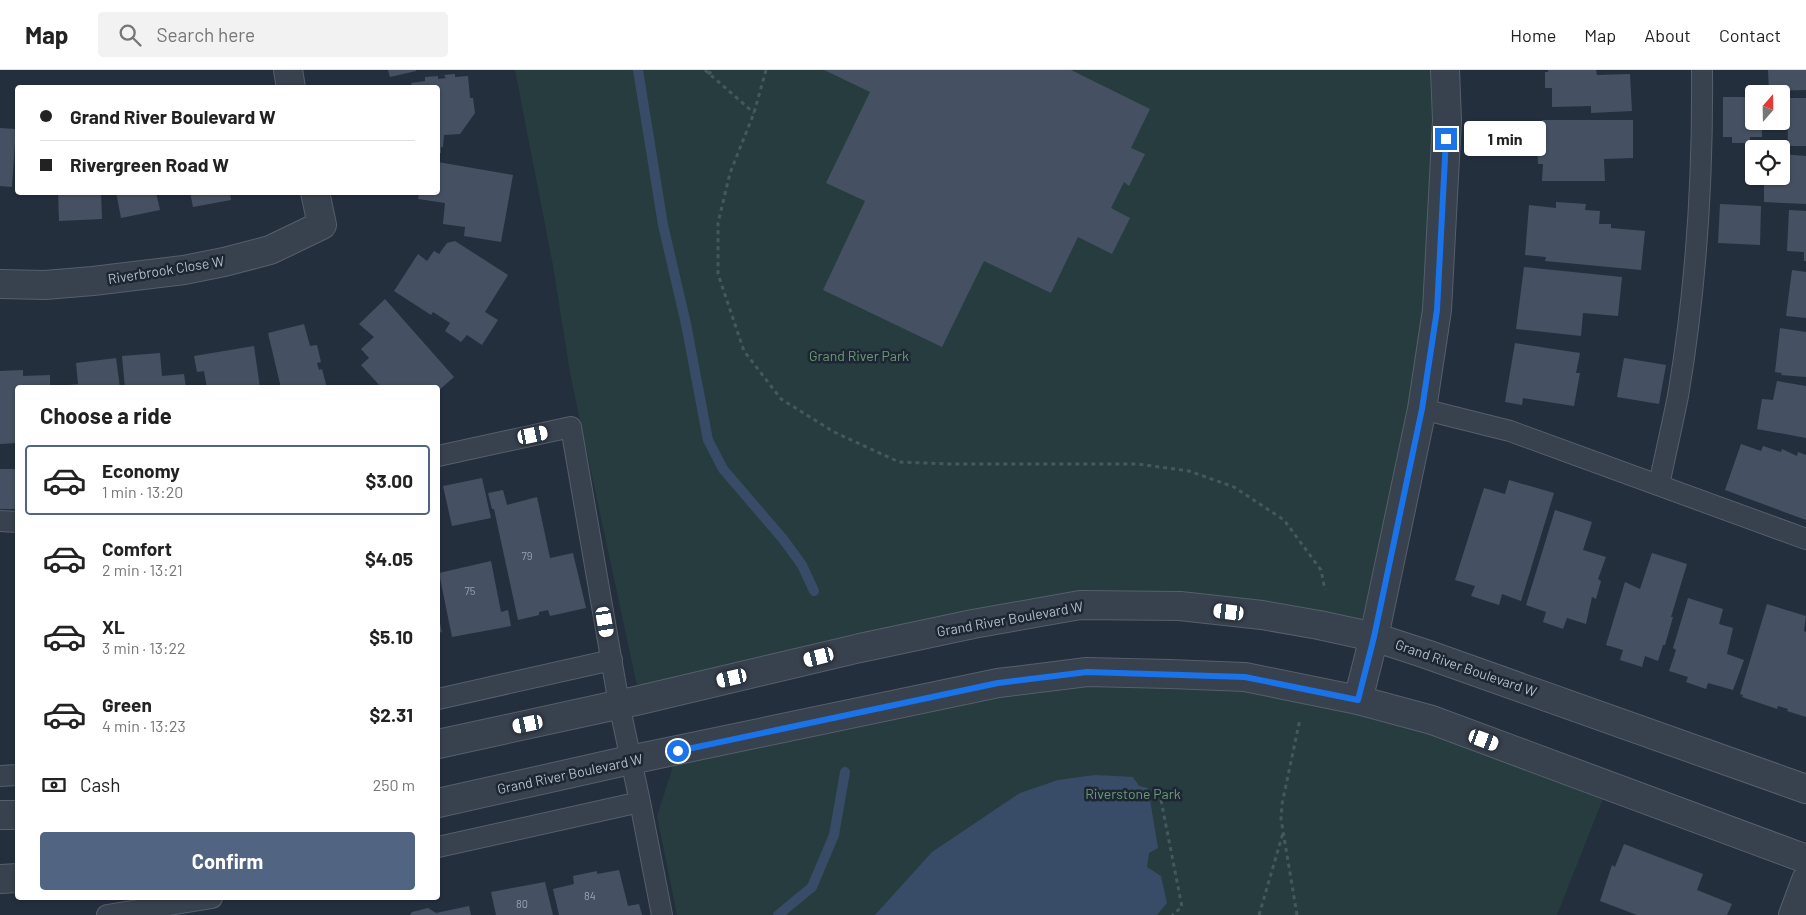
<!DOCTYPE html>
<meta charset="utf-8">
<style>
:root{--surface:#fff;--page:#f2f2f2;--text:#222;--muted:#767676;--line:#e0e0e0;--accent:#516482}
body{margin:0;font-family:Barlow,sans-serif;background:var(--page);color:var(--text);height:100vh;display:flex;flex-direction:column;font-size:19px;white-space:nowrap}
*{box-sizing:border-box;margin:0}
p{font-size:16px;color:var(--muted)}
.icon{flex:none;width:28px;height:28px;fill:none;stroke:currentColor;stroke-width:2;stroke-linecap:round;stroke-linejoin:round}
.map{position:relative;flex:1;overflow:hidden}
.details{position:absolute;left:15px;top:315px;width:425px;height:515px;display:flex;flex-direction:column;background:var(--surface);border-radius:5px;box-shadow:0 1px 4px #0004}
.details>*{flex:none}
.hud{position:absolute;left:15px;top:15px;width:425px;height:110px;border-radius:5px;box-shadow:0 1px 4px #0004;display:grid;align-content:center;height:110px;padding:0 25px;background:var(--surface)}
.needle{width:32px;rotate:20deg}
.tools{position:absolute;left:1745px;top:15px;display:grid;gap:10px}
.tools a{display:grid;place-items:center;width:45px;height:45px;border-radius:5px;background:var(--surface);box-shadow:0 1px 4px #0004;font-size:25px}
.end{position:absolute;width:22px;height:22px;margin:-11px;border:6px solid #1a73e8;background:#fff;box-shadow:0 0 0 2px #fff}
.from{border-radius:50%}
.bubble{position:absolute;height:35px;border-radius:5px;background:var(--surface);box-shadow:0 1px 4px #0004;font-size:16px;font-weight:700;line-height:35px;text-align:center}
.car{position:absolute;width:15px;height:30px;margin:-15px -8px;border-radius:6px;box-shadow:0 0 4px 1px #0007;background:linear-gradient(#fff 24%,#345 0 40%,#fff 0 76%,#345 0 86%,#fff 0)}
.hud b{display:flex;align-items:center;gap:18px;height:48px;font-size:19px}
.hud b+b{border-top:1px solid var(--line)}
.hud i{width:12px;height:12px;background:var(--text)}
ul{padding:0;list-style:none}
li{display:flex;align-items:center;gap:15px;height:70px;margin:0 10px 8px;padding:0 15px;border:2px solid transparent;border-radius:5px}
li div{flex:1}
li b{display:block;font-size:19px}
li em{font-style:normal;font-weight:700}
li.on{border-color:var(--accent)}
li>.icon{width:45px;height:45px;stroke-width:1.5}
h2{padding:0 25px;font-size:22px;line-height:60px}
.pay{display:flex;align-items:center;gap:12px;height:55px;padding:0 25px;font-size:19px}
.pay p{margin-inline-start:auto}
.cta{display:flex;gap:10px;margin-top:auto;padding:10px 25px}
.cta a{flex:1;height:58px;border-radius:5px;background:var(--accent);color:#fff;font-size:20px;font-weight:700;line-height:58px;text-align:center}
header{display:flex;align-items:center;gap:30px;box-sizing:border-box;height:70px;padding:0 25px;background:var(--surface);border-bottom:1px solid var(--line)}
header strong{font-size:24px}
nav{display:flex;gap:28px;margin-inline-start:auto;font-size:18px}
.search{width:350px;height:45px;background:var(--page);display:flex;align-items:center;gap:12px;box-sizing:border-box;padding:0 18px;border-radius:5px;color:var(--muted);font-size:19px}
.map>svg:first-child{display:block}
.green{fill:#263c3f}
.water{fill:#394c67}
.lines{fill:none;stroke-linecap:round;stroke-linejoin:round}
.stream{stroke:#394c67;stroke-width:10}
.building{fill:#455162}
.service-casing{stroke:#565f6c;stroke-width:22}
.minor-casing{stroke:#565f6c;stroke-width:30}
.tertiary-casing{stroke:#565f6c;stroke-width:30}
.path{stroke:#44595c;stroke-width:3;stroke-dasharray:4 4;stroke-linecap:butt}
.service{stroke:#38414e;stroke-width:20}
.minor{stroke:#38414e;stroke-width:28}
.tertiary{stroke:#38414e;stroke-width:28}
.route{stroke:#1a73e8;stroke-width:6}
.labels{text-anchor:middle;stroke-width:5;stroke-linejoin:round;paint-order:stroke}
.number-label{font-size:11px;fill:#98a1af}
.street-label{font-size:14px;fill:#b4bcc9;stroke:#1d2633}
.park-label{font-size:14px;fill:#6b9a76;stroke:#1d2633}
</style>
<header>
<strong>Map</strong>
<div class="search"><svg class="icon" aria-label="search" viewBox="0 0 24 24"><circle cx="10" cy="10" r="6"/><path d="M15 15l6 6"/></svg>Search here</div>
<nav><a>Home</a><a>Map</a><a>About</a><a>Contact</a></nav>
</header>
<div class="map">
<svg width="1806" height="845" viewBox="0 0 1806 845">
<rect width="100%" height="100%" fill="#242f3e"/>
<path class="green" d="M515 0H1445L1437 240 1374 567 1080 535 640 630 570 303 554 201Z
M1245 607 1608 716 1557 845H677L657 746 678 681 998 613Z"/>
<path class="water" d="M1095 705 1133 707 1139 716 1148 718 1158 778 1149 783 1147 797 1161 806 1167 833 1157 845H875L932 782 1020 723 1058 710Z"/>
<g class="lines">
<path class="stream" d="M638 0 663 155 686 254 708 370 723 399 783 469 802 495 814 521
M778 845 812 817 834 765 845 702"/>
</g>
<path class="building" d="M388 0H416V1L390 7Z
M824 0H1071L1150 39 1131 78 1145 84 1129 116 1124 112 1111 138 1130 148 1112 184 1078 167 1051 223 984 191 942 277 823 220 865 131 826 113 870 22Z
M1548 0H1596L1597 5 1630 4 1632 41 1591 43V36L1552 37V18H1545V2H1548Z
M1768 0H1806V20L1769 21Z
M455 4V7L468 6 470 28H473L475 43 460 64 444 65 443 77H441V83H438V18H413L411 13 425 11V7L438 6V9L446 8 444 5Z
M1723 27H1754V51H1762V67H1750V73H1732V67H1723Z
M1787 28H1806V76H1788Z
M1542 50H1633V88L1604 89 1605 111H1542L1543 94H1538L1537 74 1543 73Z
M0 58 16 59 12 117 0 116Z
M1781 84 1806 86V134L1764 132V111L1756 110V106H1781Z
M438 92 513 105 501 172 464 166 465 157 443 154 445 133 418 129 419 122H438Z
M58 122H101L102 149 59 151Z
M116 122H156L160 140 121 148Z
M190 122H230L231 130 193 137Z
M1556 132 1586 134 1585 140 1600 141 1599 154H1611V158L1645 161 1641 200 1545 191 1546 187 1525 185 1529 135 1556 138Z
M1720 134 1761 136 1760 175 1718 173Z
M1789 140 1806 141V191H1804V182L1787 181Z
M455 171 508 205 485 242 498 250 482 275 467 265 461 272 445 261 450 253 433 242 431 245 394 221 418 184 427 191 434 181 439 184 447 173Z
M1524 197 1622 207 1618 246 1583 243 1581 266 1516 259Z
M1792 200 1806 202V248L1786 246Z
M385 229 454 307 438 321V318H382L361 295 369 288 361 279 374 267 359 254Z
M304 254 310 276 317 275 321 292 317 293 319 300 322 299 327 318H281L268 263Z
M1780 258 1806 262V307L1781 305 1782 303 1775 302Z
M1515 273 1580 283 1576 303H1580L1574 336 1523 328 1522 335 1505 332Z
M254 276 260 318H207L204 301 197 302 194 286Z
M160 283 162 306 184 304 186 318H125L122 286Z
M116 288 120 318H59V316L78 314 76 293Z
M1624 288 1666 295 1659 334 1617 327Z
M23 300V306L50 305V318H18V373L0 374V301Z
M1777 311 1806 316V368L1757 359 1762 329 1773 330Z
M1741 374 1761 381 1763 376 1781 382 1782 379 1797 386 1798 382 1806 385V450L1725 420Z
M0 399H18V439H0Z
M482 408 491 448 452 456 443 416Z
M1509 410 1554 423 1521 531 1502 524 1499 535 1471 526 1475 516 1455 510 1484 418 1505 424Z
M503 420 507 435 537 427 550 488 573 483 586 538 550 546 548 540 539 542V545L518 550 494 439H492L488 423Z
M1555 440 1592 452 1583 480 1606 487 1598 509 1601 511 1596 529 1592 527 1586 554 1567 548 1563 559 1543 552 1546 542 1526 535Z
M1652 483 1687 494 1671 547H1673L1665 575H1663L1658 591 1645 586 1642 597 1620 590 1623 580 1606 575 1625 512 1640 519Z
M491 491 501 542 508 540 511 556 452 567 439 503Z
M1688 528 1723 539 1719 554 1733 558 1727 584 1744 590 1733 620 1708 613 1706 619 1686 612 1688 607 1669 601 1676 580 1673 578Z
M1767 534 1806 546 1804 561 1806 562V647L1787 641 1788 639 1778 636 1777 639 1742 627 1743 625 1740 624Z
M438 544 442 562 438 563Z
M1624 774 1703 804 1697 820 1732 834 1727 845H1637L1600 831 1612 795 1615 797Z
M619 800 628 836 639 834 642 845H559L553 819 574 814 573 806 597 801V804Z
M545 812 553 845H496L491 822Z
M469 836 471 845H410L412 842 428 838 436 843Z"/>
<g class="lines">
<g class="service-casing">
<path id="service" d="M1422 339 1510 361 1806 469
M438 386 571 357 619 634 640 732 662 845
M1659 415C1665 386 1672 356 1678 326 1696 220 1703 107 1702 0
M0 451 18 452
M438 629 612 590
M0 706 18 705
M438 777 640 732
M107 845 212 828"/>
</g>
<g class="minor-casing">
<path id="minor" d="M288 0 291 18
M0 214 45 215 93 211 184 200 224 192 270 180 322 155 315 122
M1358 630 1374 567 1422 339 1437 240 1447 50 1445 0
M1793 845 1806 810"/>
</g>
<g class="tertiary-casing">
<path id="tertiary" d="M438 674 640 630 860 578 973 554 1080 535 1180 536 1262 545 1319 555 1374 567 1426 584 1806 719
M438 733 630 690 998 613 1087 602 1170 604 1245 607 1358 630 1432 650 1806 789
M0 745H18
M0 809 18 808"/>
</g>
<path class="path" d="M705 0 754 43
M766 0 754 43 730 103 718 153V204L744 281 781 329 834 362 899 392 950 394H1138L1189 401 1234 417 1284 450 1321 500 1325 520
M708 4 714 0
M1161 730 1182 837 1172 845
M1259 845 1283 763
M1297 845 1281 749 1282 734 1300 649"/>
<use href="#service" class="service"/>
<use href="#minor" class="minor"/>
<use href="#tertiary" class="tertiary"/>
</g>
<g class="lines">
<path class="route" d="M678 681 998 613 1087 602 1245 607 1358 630 1374 567 1422 339 1437 240 1446 69"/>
</g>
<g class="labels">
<g class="number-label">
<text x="527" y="490">79</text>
<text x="470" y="525">75</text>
<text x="590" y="830">84</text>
<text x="522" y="838">80</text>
</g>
<g class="street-label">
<text transform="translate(166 200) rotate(-9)" y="5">Riverbrook Close W</text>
<text transform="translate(1010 549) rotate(-10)" y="5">Grand River Boulevard W</text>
<text transform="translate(1466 598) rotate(19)" y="5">Grand River Boulevard W</text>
<text transform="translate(570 704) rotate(-12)" y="5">Grand River Boulevard W</text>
</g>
<g class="park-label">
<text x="859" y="291">Grand River Park</text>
<text x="1133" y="729">Riverstone Park</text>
</g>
</g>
</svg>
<div class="tools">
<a><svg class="needle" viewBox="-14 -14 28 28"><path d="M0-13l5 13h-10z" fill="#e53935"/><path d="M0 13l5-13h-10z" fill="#767676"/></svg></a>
<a><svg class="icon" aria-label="locate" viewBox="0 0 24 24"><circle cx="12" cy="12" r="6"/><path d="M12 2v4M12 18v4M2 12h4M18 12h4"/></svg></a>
</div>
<i class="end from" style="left:678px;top:681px"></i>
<i class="end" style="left:1446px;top:69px"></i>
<div class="bubble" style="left:1464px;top:51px;width:82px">1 min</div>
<i class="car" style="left:533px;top:365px;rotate:78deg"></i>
<i class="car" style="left:1229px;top:542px;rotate:277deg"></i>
<i class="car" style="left:605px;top:552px;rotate:170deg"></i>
<i class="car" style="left:819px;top:587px;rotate:256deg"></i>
<i class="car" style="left:732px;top:608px;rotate:257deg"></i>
<i class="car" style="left:528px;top:654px;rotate:258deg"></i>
<i class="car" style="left:1484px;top:670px;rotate:110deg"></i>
<div class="hud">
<b><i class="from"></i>Grand River Boulevard W</b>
<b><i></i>Rivergreen Road W</b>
</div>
<section class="details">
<h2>Choose a ride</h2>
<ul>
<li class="on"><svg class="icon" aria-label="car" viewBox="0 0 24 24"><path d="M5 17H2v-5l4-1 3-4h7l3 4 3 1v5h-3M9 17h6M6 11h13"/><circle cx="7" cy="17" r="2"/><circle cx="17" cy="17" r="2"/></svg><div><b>Economy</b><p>1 min · 13:20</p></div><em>$3.00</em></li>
<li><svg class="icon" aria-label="car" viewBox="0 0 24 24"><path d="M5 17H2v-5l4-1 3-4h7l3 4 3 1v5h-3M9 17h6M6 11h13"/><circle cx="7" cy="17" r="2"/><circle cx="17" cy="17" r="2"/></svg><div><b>Comfort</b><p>2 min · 13:21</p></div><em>$4.05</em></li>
<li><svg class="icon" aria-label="car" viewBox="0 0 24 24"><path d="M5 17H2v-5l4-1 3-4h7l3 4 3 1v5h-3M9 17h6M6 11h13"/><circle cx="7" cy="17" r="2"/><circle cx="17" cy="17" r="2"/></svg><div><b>XL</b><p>3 min · 13:22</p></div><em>$5.10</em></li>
<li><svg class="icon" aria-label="car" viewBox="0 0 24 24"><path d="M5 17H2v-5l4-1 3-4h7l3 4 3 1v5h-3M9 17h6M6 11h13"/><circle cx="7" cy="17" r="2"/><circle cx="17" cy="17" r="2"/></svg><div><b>Green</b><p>4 min · 13:23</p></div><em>$2.31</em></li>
</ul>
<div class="pay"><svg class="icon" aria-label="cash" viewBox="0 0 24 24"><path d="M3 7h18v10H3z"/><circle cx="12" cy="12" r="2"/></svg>Cash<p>250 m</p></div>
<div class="cta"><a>Confirm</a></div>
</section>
</div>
